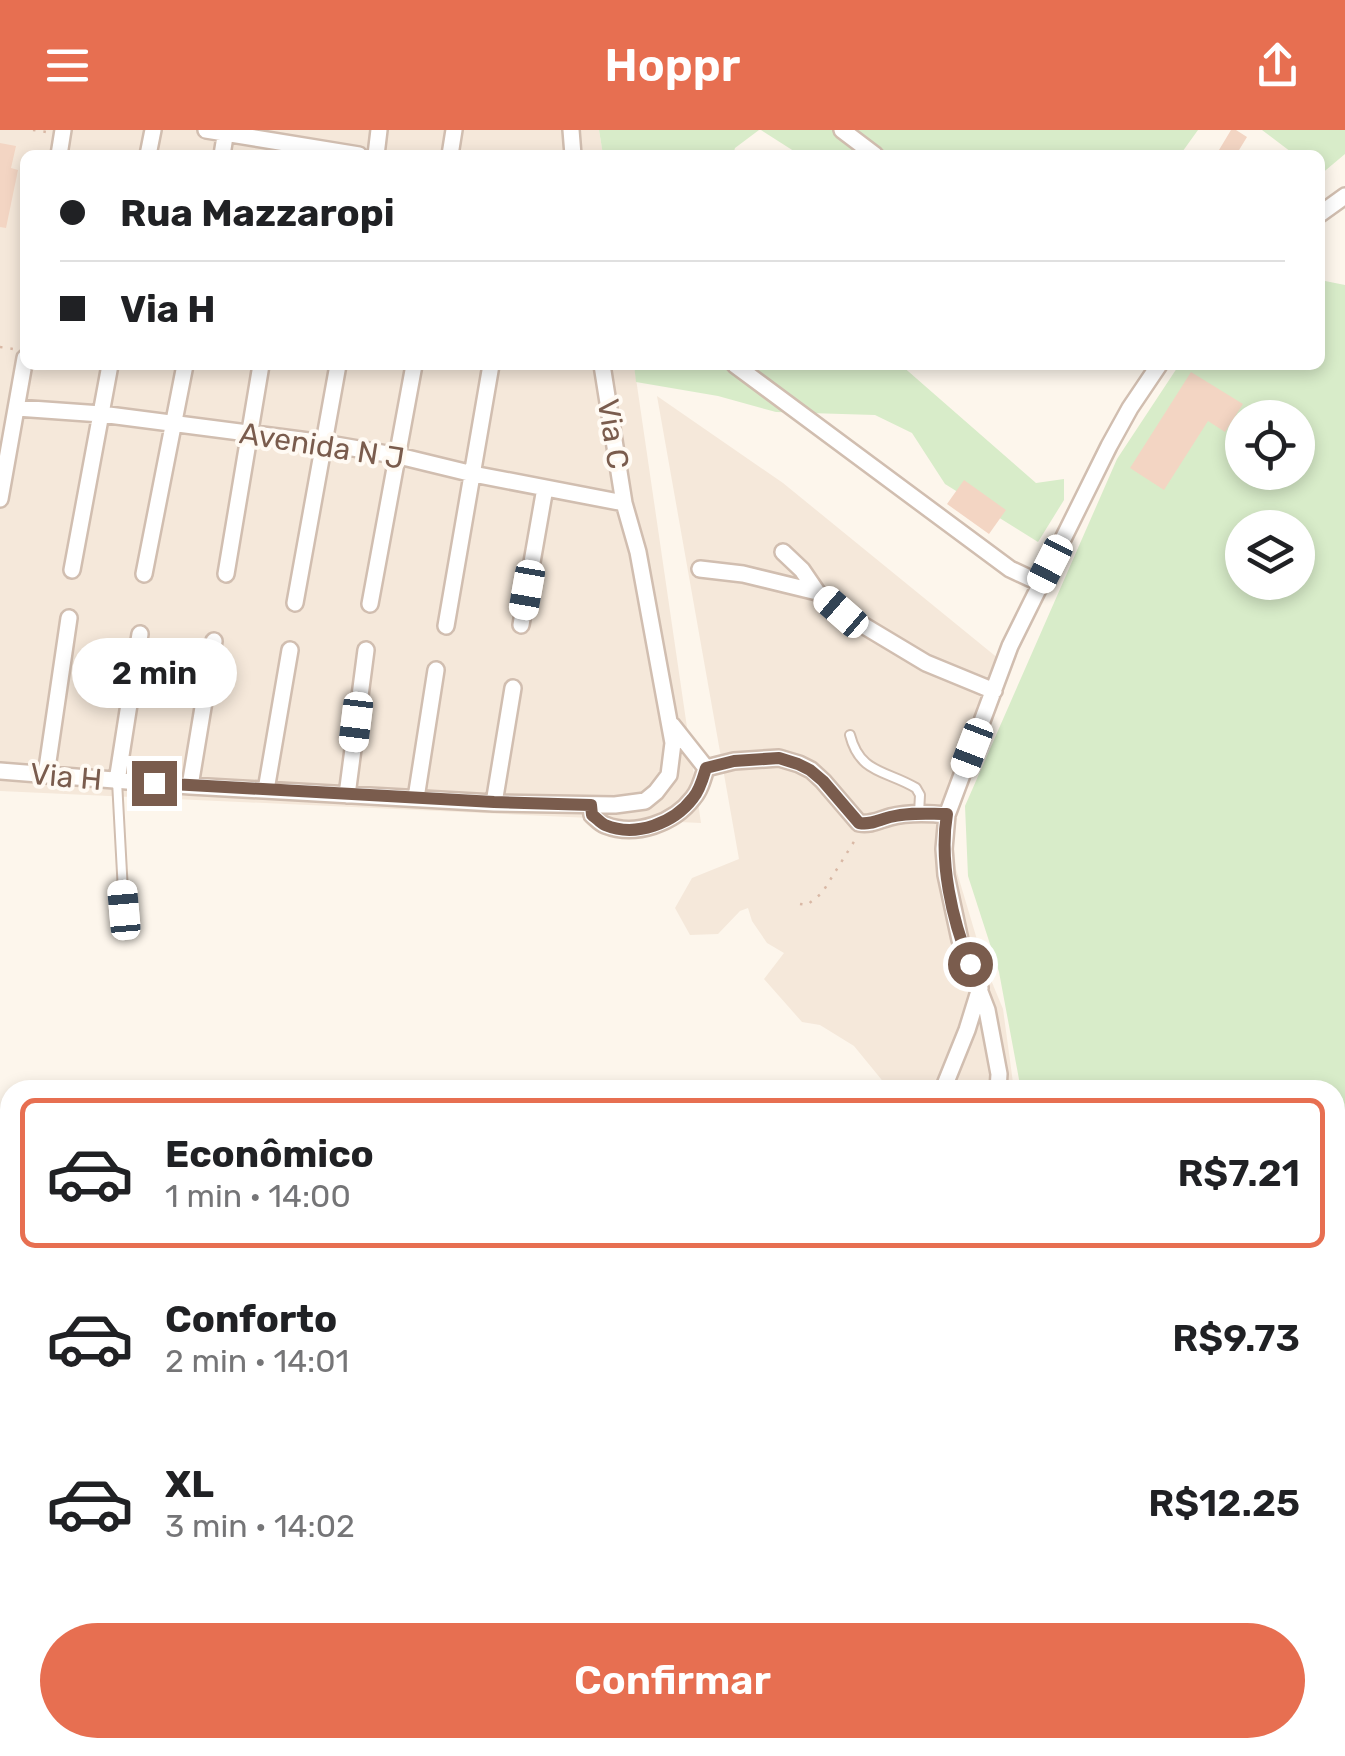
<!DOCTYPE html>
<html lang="pt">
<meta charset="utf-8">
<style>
:root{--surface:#fff;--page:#f6f6f6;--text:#202124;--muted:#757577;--line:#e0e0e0;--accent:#e76f51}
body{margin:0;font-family:Rubik,sans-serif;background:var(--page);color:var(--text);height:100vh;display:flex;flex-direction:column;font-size:38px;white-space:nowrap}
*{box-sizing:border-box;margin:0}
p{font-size:32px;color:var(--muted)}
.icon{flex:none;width:55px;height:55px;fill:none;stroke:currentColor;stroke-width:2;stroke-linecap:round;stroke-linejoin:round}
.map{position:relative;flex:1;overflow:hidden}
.details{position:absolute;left:0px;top:950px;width:1345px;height:678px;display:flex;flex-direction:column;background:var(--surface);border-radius:30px 30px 0 0;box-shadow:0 5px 15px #0003}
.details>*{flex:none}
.guide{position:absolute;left:20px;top:20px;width:1305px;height:220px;border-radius:15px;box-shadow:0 5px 15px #0003;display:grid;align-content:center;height:220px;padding:0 40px;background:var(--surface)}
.buttons{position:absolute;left:1225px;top:270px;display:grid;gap:20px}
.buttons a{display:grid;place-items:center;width:90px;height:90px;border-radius:50%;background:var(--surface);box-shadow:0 5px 15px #0003;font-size:50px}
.end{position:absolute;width:45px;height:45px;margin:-22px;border:12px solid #7a5c4d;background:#fff;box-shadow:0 0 0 5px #fff}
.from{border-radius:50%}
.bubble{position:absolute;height:70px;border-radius:35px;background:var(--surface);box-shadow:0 5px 15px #0003;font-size:32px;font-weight:600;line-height:70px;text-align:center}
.car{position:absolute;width:30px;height:60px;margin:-30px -15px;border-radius:12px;box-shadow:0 0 8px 2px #0007;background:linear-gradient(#fff 24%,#345 0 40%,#fff 0 76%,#345 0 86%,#fff 0)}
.guide b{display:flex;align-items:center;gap:35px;height:95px;font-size:38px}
.guide b+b{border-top:2px solid var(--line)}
.guide i{width:25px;height:25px;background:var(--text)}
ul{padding:18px 0 0;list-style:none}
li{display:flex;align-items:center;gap:30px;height:150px;margin:0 20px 15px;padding:0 20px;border:5px solid transparent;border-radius:15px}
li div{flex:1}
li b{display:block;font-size:38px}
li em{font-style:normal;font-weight:600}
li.selected{border-color:var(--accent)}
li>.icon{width:90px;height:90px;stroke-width:1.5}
.button{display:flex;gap:20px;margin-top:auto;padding:20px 40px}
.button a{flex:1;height:115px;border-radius:60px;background:var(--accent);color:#fff;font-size:40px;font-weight:600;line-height:115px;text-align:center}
header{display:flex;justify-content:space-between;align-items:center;height:130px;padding:0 40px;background:var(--accent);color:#fff;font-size:45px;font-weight:600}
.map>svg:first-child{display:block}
.residential{fill:#f5e8da}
.green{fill:#d8ecc9;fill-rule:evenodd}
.building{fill:#f3d5c3}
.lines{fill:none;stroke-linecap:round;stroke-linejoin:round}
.service-casing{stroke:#d1beb0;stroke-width:12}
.minor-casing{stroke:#d1beb0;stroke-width:20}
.path{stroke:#d9b8a5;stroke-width:2.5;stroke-dasharray:2.5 8;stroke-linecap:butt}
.service{stroke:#fff;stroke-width:8}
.minor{stroke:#fff;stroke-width:15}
.route{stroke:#7a5c4d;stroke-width:12}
.labels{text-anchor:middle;stroke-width:8;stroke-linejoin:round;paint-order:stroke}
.street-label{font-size:30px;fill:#7a5c4d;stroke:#fffaf3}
</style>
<header><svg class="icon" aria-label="menu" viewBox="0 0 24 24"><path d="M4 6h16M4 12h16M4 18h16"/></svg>Hoppr<svg class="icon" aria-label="share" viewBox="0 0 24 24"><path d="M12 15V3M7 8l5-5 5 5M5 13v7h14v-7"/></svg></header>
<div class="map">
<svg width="1345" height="1626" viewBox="0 0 1345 1626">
<rect width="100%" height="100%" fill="#fdf6ec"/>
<path class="residential" d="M0 0H599L603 25H25V235H634L701 693 0 661Z
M657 266 783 353 1010 538 951 684 956 739 984 833 1003 879 1014 960H890L854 916 820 895 802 892 764 849 784 823 767 813 752 791 748 778 740 781 718 804 690 805 675 778 692 748 739 729Z"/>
<path class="green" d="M599 0H759L735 18 733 25H603Z
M761 0H1198L1180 25H800Z
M1262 0H1345V24L1320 45V25H1295Z
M1320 150 1345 155V1311L1335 1307V960H1021L999 842 968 746 965 676 1117 329 1179 235H1320ZM1242 288H1298V342H1242ZM1242 398H1298V452H1242Z
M634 235H901L1036 353 1064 349V370L1038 412 945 354 912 303 875 285 776 282 718 266 636 252Z
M0 1428 10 1464V1618H826L831 1626H0Z
M1335 1501 1345 1510V1626H978L974 1618H1335Z"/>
<path class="building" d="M1231 0H1236L1247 7 1236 25H1216Z
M0 13 16 16 11 38 18 40 6 98 0 97Z
M1191 242 1243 274 1225 302 1208 291 1164 360 1130 338Z
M964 350 1006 380 989 404 947 374Z"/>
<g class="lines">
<g class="service-casing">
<path id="service" d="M850 605C860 644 886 640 916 658L920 665 919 683
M117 651 124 780"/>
</g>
<g class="minor-casing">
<path id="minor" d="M206 0 359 25
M571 0 573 25
M842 0 875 25
M59 25 63 0
M148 25 153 0
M222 25 226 0
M376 25 379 0
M450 25 454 0
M1320 84 1345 66
M735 235 1010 439 1040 453
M17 278 101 284 324 313 399 326 473 344 624 373
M0 369 25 228
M783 422 802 440 817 462 841 482 926 533 994 561
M700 439 743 444 817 462
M72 440 110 235
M144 444 185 235
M226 444 261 235
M295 473 338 235
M370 474 414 235
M521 495 545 358
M446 496 491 235
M672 595 706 638 734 631 779 628 799 634 811 640 823 651 859 693C871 695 879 690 890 687 909 682 928 683 947 685
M0 641 190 656 494 673 615 675 645 671 656 662 669 645 673 613 638 422 624 373 602 235
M46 645 69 488
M117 651 140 504
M190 656 214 511
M266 660 290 520
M347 665 366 520
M416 668 436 540
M494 673 513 558
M591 675 592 685C597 689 600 693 605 695 636 707 674 693 693 668 700 660 703 648 706 638
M944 957 967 900 980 858
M998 960 999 944 987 880 960 810 946 745 944 719 947 685 1010 516 1109 316 1130 278 1159 235"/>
</g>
<path class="path" d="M33 0 46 2
M0 217 13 219
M800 774 807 775 822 763 855 710
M0 1065 10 1064
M1335 1492 1345 1500"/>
<use href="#service" class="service"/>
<use href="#minor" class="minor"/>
</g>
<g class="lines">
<path class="route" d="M154 653 494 672 591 675 592 685C597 688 600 693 605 695 636 708 674 693 693 668 700 660 703 648 706 638L734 631 779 628 798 634 810 640 823 651 859 693C871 695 878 690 890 687 909 682 928 684 947 684 939 732 952 790 970 834"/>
</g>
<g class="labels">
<g class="street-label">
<text transform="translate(613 304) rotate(81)" y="10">Via C</text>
<text transform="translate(322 316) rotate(9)" y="10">Avenida N J</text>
<text transform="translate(66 647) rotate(5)" y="10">Via H</text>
</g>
</g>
</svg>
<div class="buttons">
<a><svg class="icon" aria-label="locate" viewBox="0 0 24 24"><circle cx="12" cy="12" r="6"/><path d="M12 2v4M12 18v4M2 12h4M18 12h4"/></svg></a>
<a><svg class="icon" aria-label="layers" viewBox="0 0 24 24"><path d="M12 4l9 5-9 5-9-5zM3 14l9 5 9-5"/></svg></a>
</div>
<i class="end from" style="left:970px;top:834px"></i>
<i class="end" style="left:154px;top:653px"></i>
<div class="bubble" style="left:72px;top:508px;width:165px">2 min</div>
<i class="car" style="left:1050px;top:434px;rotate:207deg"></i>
<i class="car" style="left:527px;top:460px;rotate:190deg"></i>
<i class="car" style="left:841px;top:482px;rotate:311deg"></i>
<i class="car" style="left:356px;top:592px;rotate:187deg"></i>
<i class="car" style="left:972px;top:618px;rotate:201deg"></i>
<i class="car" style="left:124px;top:780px;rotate:355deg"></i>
<div class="guide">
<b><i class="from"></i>Rua Mazzaropi</b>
<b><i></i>Via H</b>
</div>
<section class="details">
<ul>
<li class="selected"><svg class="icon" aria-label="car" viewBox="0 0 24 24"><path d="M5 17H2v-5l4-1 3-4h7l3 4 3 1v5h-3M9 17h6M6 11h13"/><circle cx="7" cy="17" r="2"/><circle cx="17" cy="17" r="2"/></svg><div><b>Econômico</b><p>1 min · 14:00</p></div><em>R$7.21</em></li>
<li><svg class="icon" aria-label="car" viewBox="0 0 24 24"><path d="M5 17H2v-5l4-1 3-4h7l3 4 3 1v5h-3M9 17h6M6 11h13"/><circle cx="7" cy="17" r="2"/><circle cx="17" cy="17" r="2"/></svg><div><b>Conforto</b><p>2 min · 14:01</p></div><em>R$9.73</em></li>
<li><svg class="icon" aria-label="car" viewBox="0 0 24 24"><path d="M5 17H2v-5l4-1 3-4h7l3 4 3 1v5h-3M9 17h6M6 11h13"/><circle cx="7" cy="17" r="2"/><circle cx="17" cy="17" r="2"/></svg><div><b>XL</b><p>3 min · 14:02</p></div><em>R$12.25</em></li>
</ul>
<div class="button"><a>Confirmar</a></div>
</section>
</div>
